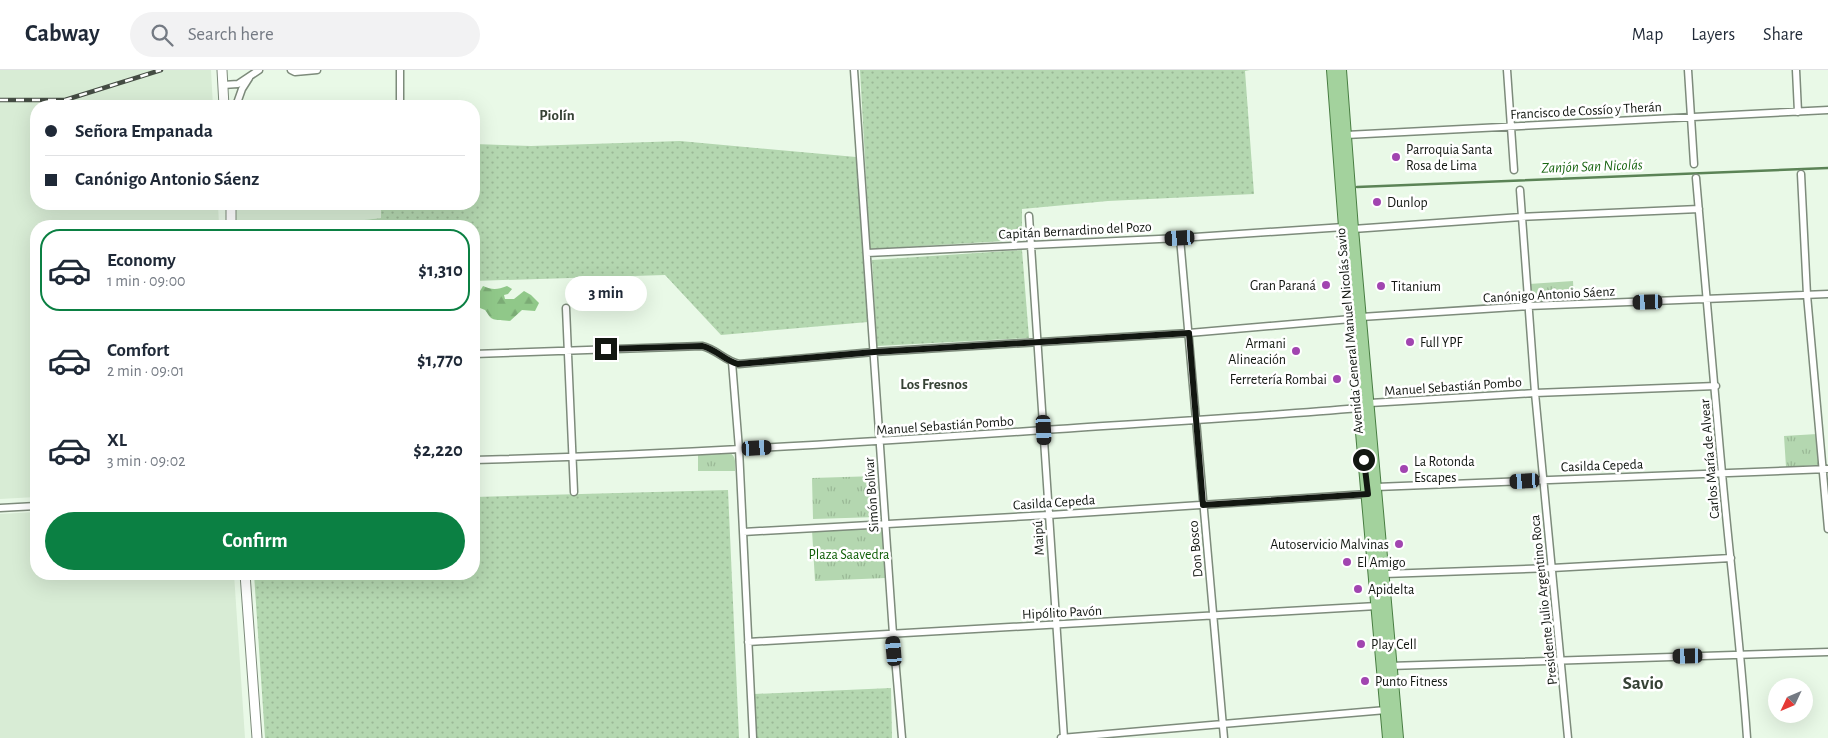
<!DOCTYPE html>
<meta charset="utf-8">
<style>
:root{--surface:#fff;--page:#f2f2f3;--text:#1f2937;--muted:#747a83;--line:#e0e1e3;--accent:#0b8043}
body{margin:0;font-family:"Alegreya Sans",sans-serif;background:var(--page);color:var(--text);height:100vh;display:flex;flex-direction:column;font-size:19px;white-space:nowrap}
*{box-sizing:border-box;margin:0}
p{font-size:16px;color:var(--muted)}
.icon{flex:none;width:28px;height:28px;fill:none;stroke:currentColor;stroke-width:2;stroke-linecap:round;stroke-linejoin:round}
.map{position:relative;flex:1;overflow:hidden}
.drawer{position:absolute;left:30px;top:150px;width:450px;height:360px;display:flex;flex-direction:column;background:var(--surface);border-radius:20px;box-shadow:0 5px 20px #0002}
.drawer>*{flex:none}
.hud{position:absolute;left:30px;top:30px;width:450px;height:110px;border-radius:20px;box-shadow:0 5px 20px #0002;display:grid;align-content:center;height:110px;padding:0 15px;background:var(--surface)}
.needle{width:32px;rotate:226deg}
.controls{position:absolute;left:1768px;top:608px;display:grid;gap:10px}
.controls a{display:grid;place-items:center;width:45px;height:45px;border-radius:50%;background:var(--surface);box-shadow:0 5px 20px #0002;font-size:25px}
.end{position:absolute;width:22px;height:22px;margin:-11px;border:6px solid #121711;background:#fff;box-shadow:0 0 0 2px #fff}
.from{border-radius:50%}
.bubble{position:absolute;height:35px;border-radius:18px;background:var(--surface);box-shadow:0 5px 20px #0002;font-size:16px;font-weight:700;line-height:35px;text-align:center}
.car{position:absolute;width:15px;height:30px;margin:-15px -8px;border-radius:6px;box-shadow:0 0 4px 1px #0007;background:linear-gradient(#222 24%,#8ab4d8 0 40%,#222 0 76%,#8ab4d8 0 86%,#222 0)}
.hud b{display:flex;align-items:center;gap:18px;height:48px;font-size:19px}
.hud b+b{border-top:1px solid var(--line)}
.hud i{width:12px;height:12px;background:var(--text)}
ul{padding:9px 0 0;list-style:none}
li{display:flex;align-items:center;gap:15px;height:82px;margin:0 10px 8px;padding:0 5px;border:2px solid transparent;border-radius:20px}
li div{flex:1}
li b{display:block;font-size:19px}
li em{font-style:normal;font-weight:700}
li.active{border-color:var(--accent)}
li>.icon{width:45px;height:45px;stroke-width:1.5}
.button{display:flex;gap:10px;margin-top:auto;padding:10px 15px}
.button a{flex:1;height:58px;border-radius:30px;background:var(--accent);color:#fff;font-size:20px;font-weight:700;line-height:58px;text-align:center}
header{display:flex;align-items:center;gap:30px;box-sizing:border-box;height:70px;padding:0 25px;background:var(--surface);border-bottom:1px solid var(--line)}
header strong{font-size:24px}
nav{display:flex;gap:28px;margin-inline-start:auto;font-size:18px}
.search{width:350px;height:45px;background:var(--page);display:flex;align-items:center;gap:12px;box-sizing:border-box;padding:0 18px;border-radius:28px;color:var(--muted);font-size:19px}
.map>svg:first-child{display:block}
.built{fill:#d8ecd5}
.grass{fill:url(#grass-dots)}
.forest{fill:url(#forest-firs)}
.park{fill:url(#park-tufts)}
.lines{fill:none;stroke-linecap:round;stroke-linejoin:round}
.stream{stroke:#5b8356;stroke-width:2.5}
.street-casing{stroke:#7d8b7b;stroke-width:9}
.secondary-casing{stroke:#7d8b7b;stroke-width:11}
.primary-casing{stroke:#487d42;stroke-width:12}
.street{stroke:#fff;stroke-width:6}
.secondary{stroke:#fff;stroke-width:9}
.primary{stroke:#a3d29d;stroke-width:10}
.rail-casing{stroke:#444c43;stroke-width:4.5}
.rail{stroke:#fff;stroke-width:2.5;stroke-dasharray:8;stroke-linecap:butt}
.route{stroke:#121711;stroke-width:6}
.poi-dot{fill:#a145b0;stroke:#fff;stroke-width:2}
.labels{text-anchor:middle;stroke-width:5;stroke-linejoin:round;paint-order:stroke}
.street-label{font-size:14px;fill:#121711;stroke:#fff}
.poi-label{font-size:14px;fill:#121711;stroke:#fff;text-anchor:start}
.park-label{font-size:14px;fill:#0f5e07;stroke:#fff}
.neighbourhood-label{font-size:15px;font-weight:bold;fill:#364235;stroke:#fff}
.water-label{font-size:15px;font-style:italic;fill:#1c6715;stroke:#fff}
.district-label{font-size:19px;font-weight:bold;fill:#364235;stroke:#fff}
</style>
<header>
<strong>Cabway</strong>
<div class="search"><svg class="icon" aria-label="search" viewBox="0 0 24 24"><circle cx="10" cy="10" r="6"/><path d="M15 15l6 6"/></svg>Search here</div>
<nav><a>Map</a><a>Layers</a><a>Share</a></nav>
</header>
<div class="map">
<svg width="1828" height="668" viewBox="0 0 1828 668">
<defs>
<pattern id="grass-dots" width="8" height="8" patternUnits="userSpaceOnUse" patternTransform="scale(1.25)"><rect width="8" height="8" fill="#b4d7b0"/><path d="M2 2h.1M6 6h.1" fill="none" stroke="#9ab896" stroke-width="1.8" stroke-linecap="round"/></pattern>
<pattern id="forest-firs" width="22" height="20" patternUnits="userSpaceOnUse" patternTransform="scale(1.25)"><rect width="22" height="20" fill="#90c889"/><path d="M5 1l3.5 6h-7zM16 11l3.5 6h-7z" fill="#7bab75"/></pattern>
<pattern id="park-tufts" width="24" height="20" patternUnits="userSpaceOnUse" patternTransform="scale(1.25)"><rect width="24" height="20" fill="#b4d7b0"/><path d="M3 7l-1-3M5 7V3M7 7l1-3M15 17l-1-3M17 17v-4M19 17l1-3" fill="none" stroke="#9ab896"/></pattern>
</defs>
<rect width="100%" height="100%" fill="#e9f9e7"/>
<path class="built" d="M0 0H211L213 36H36V134H218L219 156H36V427L0 429Z
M236 134H381V148L314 156H236Z
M36 442V504H234L245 668H0V444Z"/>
<path class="grass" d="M860 0H1250L1245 1 1254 124 1108 131 1022 139V170L870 179Z
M680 71 856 87 868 252 721 265 665 205 474 211V156H314L381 148V134H474V74L531 76Z
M1022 180 1029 268 877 276 872 190Z
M728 420 739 668H265L254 504H474V427Z
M891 618 892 668H756L754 624Z"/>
<path class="forest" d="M483 216C492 220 497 220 507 216L512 219 508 224 504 225 505 229H514L524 221 531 225 539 233 535 241 522 240 510 251C504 250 493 251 490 247 488 245 487 242 485 240L480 238 474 246V231Z"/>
<path class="park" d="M1573 211 1574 231 1531 234 1529 214Z
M1817 364 1819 395 1786 397 1784 366Z
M728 382C737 386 735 392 735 401H698V384Z
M877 406 878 447 813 449 812 408Z
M882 457 885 508 815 511 812 460Z"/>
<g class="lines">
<path class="stream" d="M1357 117 1828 98"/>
<g class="street-casing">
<path id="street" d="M291 0 295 2 317 0
M400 0V36
M854 0 893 564 902 668
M1507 0 1514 100
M1688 0 1694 94
M1796 0 1798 42
M223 15 238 14 259 0
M236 36 242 19 249 8
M1346 65 1828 40
M1801 104 1807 225 1828 459
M1696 108C1705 207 1713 305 1722 403 1730 492 1741 579 1747 668
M1520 120 1535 323 1568 668
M1029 146 1064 668
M1353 159 1521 147 1699 139
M1180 168 1224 668
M867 183 1180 168 1344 157
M566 238 574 422
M1361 247 1528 236 1828 224
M474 284 702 276C716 279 725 291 739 294L874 282 1189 263 1351 249
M732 292 739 379 753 668
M474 390C664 385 854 373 1044 360 1149 353 1254 347 1360 338L1370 333 1535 323 1716 316
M1376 417 1828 399
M0 438 36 436
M743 462 1049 445 1367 424
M1384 504 1552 498 1731 488
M748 572 1377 536
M1389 596 1828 582
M1061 668 1386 640"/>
</g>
<g class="secondary-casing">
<path id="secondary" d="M222 0 224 36
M231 134V156
M245 504 257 668"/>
</g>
<g class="primary-casing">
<path id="primary" d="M1332 0 1351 249 1388 668
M1341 0 1353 159 1398 668"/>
</g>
<use href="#street" class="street"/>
<use href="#secondary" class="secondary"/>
<use href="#primary" class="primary"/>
<g class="rail-casing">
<path id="rail" d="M0 30H65L161 0"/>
</g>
<use href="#rail" class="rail"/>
</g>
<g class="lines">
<path class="route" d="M606 279 702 276C716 279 725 291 738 294L874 282 1189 263 1203 435 1368 424 1364 390"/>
</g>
<g class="poi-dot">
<circle cx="1396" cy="87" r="5"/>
<circle cx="1377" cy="132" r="5"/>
<circle cx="1326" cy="215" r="5"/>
<circle cx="1381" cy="216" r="5"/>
<circle cx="1410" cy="272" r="5"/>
<circle cx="1296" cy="281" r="5"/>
<circle cx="1337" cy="309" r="5"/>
<circle cx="1404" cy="399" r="5"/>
<circle cx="1399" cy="474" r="5"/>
<circle cx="1347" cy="492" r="5"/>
<circle cx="1358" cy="519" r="5"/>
<circle cx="1361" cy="574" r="5"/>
<circle cx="1365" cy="611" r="5"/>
</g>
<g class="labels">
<g class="street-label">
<text transform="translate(1586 40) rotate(-3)" y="5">Francisco de Cossío y Therán</text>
<text transform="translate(1075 160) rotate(-3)" y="5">Capitán Bernardino del Pozo</text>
<text transform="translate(1549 224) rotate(-3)" y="5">Canónigo Antonio Sáenz</text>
<text transform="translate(1349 261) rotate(-95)" y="5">Avenida General Manuel Nicolás Savio</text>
<text transform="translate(1453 316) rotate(-4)" y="5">Manuel Sebastián Pombo</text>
<text transform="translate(945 355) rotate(-4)" y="5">Manuel Sebastián Pombo</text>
<text transform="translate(1709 389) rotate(-95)" y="5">Carlos María de Alvear</text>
<text transform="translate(1602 395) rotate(-2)" y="5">Casilda Cepeda</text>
<text transform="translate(871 425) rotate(-94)" y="5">Simón Bolívar</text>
<text transform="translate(1054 432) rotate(-4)" y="5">Casilda Cepeda</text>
<text transform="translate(1038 468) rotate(-93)" y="5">Maipú</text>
<text transform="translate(1195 479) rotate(-95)" y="5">Don Bosco</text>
<text transform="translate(1543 530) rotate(-96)" y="5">Presidente Julio Argentino Roca</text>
<text transform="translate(1062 542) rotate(-3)" y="5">Hipólito Pavón</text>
</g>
<g class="poi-label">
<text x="1406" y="84">Parroquia Santa<tspan x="1406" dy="16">Rosa de Lima</tspan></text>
<text x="1387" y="137">Dunlop</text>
<text x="1316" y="220" text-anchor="end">Gran Paraná</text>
<text x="1391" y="221">Titanium</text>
<text x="1420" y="277">Full YPF</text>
<text x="1286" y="278" text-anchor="end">Armani<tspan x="1286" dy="16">Alineación</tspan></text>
<text x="1327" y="314" text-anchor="end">Ferretería Rombai</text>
<text x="1414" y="396">La Rotonda<tspan x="1414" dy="16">Escapes</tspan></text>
<text x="1389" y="479" text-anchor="end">Autoservicio Malvinas</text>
<text x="1357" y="497">El Amigo</text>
<text x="1368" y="524">Apidelta</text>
<text x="1371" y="579">Play Cell</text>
<text x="1375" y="616">Punto Fitness</text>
</g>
<g class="park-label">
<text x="849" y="489">Plaza Saavedra</text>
</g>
<g class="neighbourhood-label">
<text x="557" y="50">Piolín</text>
<text x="934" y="319">Los Fresnos</text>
</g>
<g class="water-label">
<text transform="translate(1592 96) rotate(-2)" y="5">Zanjón San Nicolás</text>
</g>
<g class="district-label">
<text x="1643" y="619">Savio</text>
</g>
</g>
</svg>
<div class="controls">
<a><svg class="needle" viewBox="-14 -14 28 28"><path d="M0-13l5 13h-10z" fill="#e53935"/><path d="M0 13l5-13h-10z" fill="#747a83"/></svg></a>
</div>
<i class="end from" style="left:1364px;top:390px"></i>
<i class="end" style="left:606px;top:279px"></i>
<div class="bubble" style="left:565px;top:206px;width:82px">3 min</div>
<i class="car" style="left:1180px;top:168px;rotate:267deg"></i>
<i class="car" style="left:1648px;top:232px;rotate:268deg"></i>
<i class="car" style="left:1044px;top:360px;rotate:177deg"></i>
<i class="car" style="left:757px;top:378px;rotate:87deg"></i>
<i class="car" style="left:1525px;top:411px;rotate:267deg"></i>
<i class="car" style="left:894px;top:581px;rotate:355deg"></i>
<i class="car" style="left:1688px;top:586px;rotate:269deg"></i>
<div class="hud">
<b><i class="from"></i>Señora Empanada</b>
<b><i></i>Canónigo Antonio Sáenz</b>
</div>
<section class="drawer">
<ul>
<li class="active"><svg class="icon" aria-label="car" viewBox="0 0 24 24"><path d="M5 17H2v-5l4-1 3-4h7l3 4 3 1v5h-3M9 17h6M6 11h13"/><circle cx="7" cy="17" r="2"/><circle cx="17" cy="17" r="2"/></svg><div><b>Economy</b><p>1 min · 09:00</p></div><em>$1,310</em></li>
<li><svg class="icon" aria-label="car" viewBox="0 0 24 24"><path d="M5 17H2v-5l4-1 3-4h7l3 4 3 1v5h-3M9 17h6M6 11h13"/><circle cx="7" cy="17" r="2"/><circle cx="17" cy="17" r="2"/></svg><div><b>Comfort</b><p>2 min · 09:01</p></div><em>$1,770</em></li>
<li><svg class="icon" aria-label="car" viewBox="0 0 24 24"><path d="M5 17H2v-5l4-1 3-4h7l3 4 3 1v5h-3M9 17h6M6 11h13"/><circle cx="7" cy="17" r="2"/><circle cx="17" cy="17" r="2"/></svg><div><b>XL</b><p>3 min · 09:02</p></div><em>$2,220</em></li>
</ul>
<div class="button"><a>Confirm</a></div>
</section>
</div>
